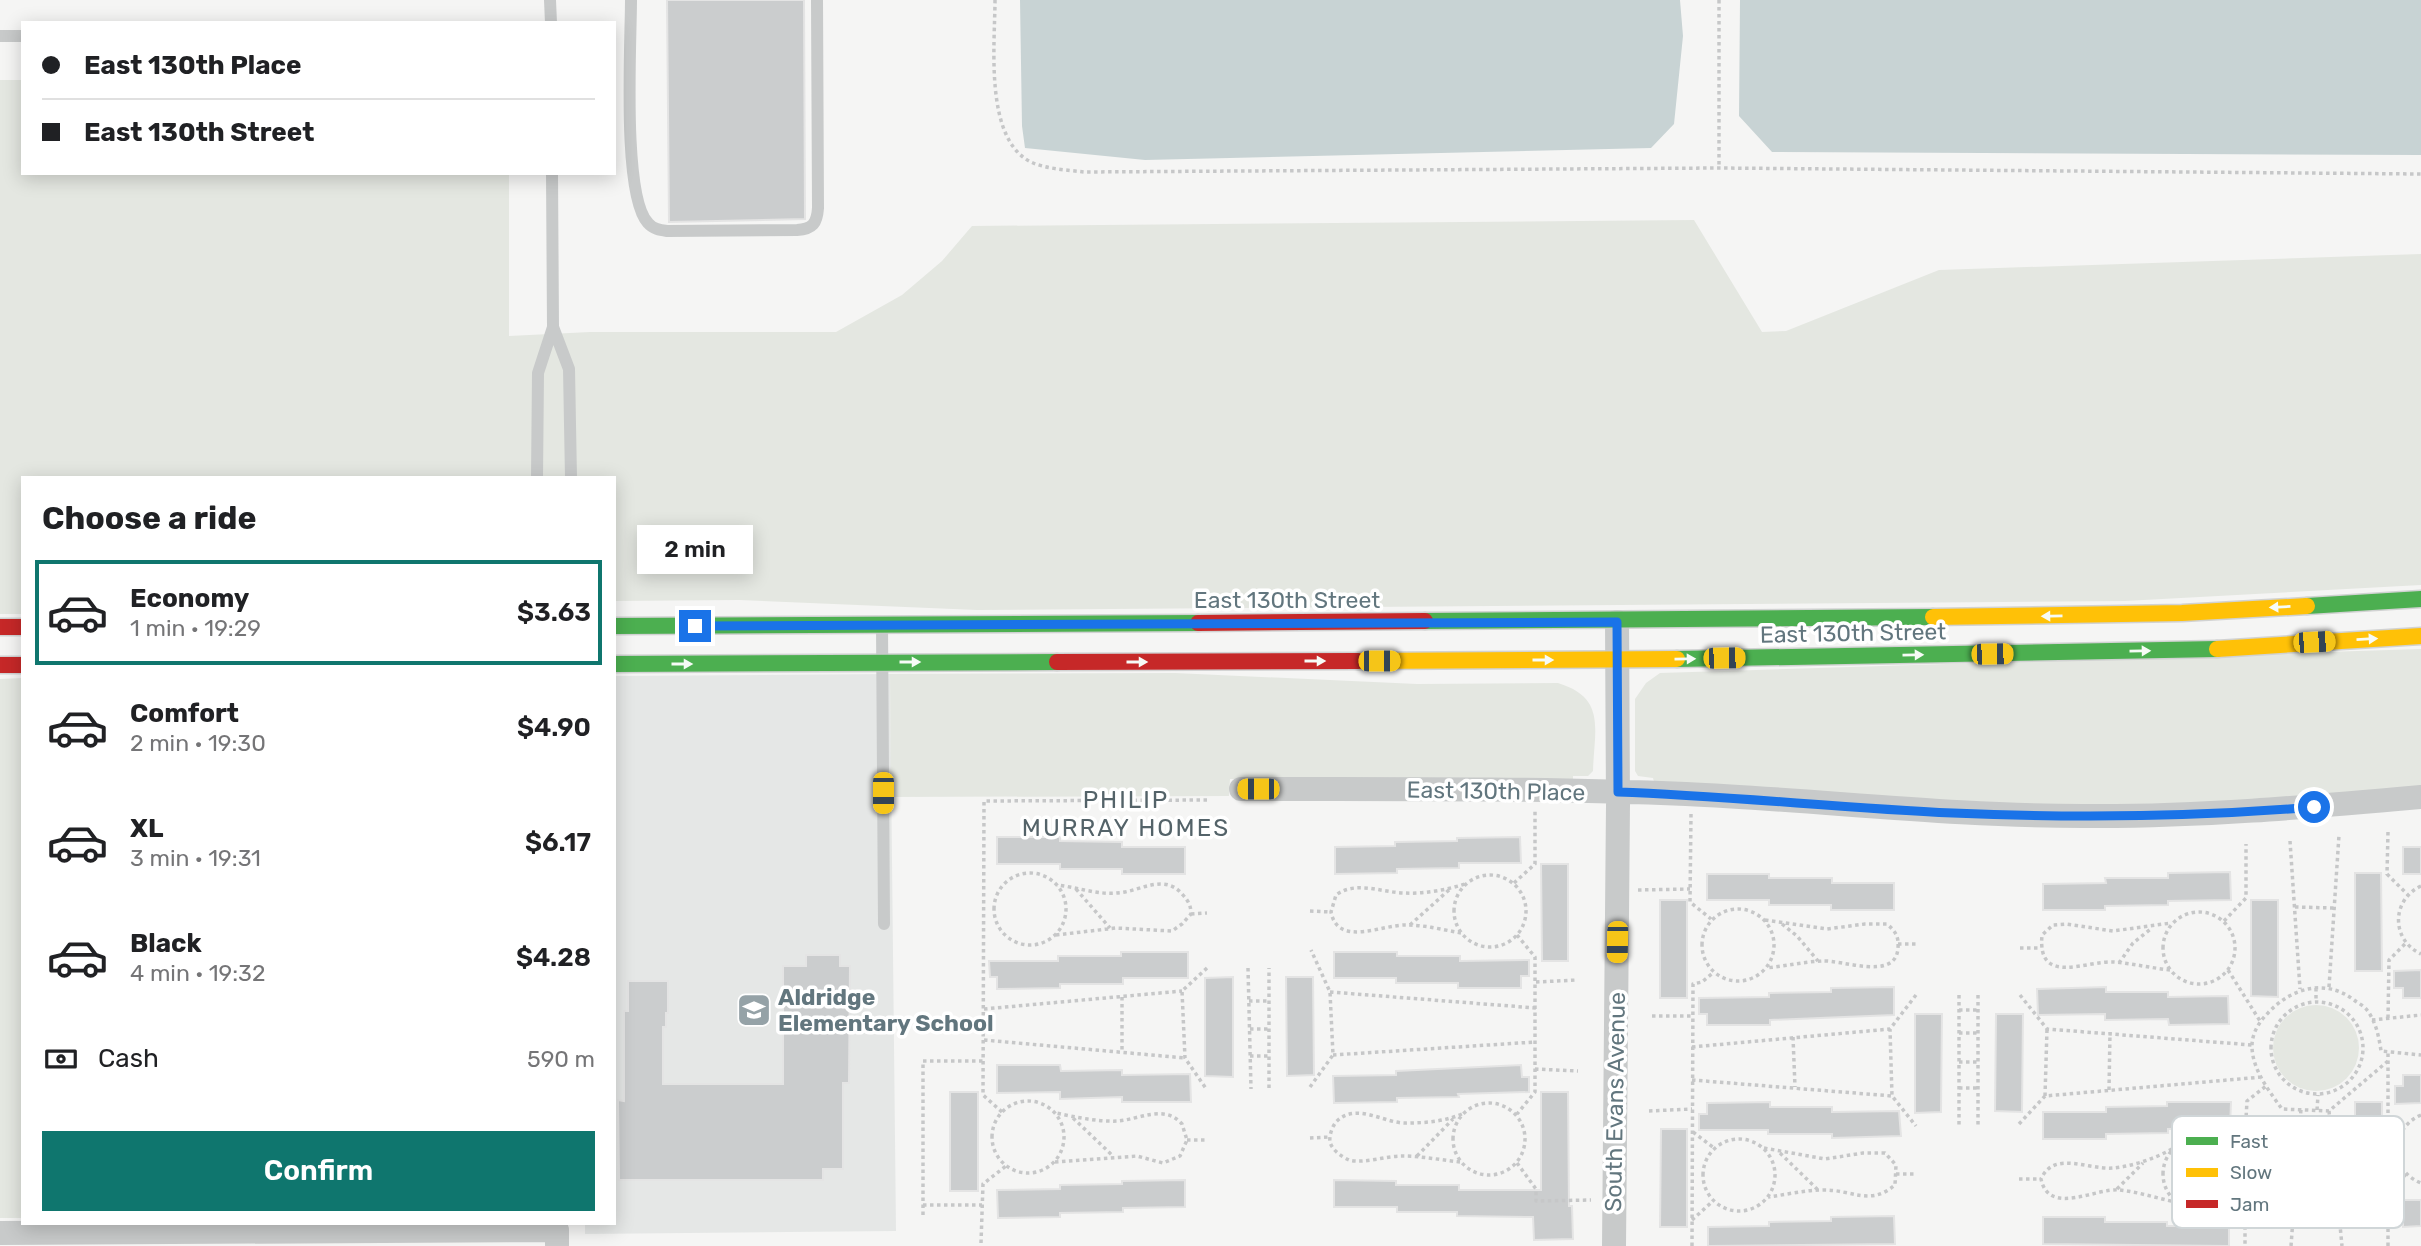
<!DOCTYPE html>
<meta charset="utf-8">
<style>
:root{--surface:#fff;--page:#f2f2f2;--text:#202124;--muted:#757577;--line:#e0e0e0;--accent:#0f766e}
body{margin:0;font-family:Rubik,sans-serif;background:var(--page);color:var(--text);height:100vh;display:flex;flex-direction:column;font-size:26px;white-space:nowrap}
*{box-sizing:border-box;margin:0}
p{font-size:23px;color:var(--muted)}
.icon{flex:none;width:38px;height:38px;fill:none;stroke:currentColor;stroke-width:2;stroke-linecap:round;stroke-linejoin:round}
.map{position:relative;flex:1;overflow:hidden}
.panel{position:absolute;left:21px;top:476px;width:595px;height:749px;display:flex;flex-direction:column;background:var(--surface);border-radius:0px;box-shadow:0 4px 18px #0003}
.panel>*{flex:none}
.banner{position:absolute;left:21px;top:21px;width:595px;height:154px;border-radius:0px;box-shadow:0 4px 18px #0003;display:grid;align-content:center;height:154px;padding:0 21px;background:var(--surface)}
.end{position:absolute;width:32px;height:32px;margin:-16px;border:9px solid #1a73e8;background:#fff;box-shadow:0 0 0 4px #fff}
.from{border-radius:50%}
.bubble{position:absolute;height:49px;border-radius:0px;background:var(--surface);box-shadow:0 4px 18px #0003;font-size:23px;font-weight:600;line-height:49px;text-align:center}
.car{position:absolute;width:21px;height:42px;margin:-21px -10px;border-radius:9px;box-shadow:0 0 5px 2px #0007;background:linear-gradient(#f5c518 24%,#345 0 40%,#f5c518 0 76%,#345 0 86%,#f5c518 0)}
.banner b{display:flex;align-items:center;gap:24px;height:66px;font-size:26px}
.banner b+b{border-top:2px solid var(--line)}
.banner i{width:18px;height:18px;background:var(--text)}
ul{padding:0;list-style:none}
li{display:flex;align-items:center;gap:21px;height:105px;margin:0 14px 10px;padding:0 7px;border:4px solid transparent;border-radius:0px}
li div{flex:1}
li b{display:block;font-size:26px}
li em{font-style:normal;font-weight:600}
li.active{border-color:var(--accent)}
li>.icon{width:63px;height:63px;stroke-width:1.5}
h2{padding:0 21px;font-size:32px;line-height:84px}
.pay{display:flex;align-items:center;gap:18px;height:77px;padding:0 21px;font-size:26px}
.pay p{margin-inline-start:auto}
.cta{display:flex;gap:14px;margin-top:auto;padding:14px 21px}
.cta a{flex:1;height:80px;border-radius:0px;background:var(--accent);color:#fff;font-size:28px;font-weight:600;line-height:80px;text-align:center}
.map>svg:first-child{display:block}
.built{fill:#e5e7e6}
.green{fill:#e4e7e1}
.water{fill:#c8d3d4}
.building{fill:#cbcdce;stroke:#e4e4e4;stroke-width:2}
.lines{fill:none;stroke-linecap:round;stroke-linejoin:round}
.fast-casing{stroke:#d1d2d2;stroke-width:19}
.slow-casing{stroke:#d1d2d2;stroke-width:19}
.jam-casing{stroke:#d1d2d2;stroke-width:19}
.path{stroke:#c6c7c8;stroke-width:3.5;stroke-dasharray:3.5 3.5;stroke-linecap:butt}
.lane{stroke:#c8caca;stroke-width:12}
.street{stroke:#c8caca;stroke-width:24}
.fast{stroke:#4caf50;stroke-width:16}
.slow{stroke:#ffc107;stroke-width:16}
.jam{stroke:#c62828;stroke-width:16}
.oneway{fill:#f6fbf6}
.route{stroke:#1a73e8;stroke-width:9}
.labels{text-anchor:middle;stroke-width:7;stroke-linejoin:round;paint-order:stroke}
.street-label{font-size:23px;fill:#62767e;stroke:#fff}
.poi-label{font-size:23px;font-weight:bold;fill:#62767e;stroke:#fff;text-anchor:start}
.neighbourhood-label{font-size:24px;letter-spacing:2px;fill:#546369;stroke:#fff}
.key{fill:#fff;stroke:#d0d6d8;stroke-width:2}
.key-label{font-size:19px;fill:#62767e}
</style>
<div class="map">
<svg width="2421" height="1246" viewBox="0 0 2421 1246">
<rect width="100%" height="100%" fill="#f5f5f4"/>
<path class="built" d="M890 674 896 1231 585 1234V1223H614V676Z"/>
<path class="green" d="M0 80H23V173H509V336L590 332H836L902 295 942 261 972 226 1694 220 1762 332 1786 331 1939 270 2421 254V585L2125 601 977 610 739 600 614 601V478H23V614H0Z
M2421 649V788L2216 804 2012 806 1654 782 1653 778 1638 776 1635 771V699L1646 683 1660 673Z
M1175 673 1417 684 1558 683C1607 698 1594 730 1593 771L1588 776H1573V780L1230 779 1229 796 891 797 890 674Z
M23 678V1218H0V679Z
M2273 1048a43 43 0 1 1 86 0a43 43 0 1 1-86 0Z"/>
<path class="water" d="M1020 0H1680L1683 36 1674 124 1651 148 1145 160 1025 148 1022 126Z
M1740 0H2421V155L1772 152 1739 116Z"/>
<path class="building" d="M667 0H804L805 219 669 222Z
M997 837H1060V841L1122 842V847H1185V874H1122V869H1060V864H997Z
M1520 837 1521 863H1459V868L1397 869V873L1335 874V847L1395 846V842L1457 841V838Z
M2403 847H2421V874H2403Z
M1541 864H1568V961H1542Z
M2230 872 2231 900 2168 901V905L2105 906V910H2043V884L2106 883 2105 878H2168V873Z
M2355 873H2381L2382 971H2355Z
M1707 874H1769V878H1832V883H1894V910H1831V905H1769V900H1707Z
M1660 900H1687V998H1660Z
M2251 900H2278V997L2251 996Z
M1121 952H1188V978H1123V984H1060V988L997 989V977H990L989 961H1058V956H1121Z
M1334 952H1397V956H1460V961L1529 960V976H1521V988H1458V983H1396V978H1334Z
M806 955H840V966H850L849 1083H843V1169H823V1180H619L618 1100 624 1101V1011H628V981H668V1013H666V1027H663V1084H783V966H806Z
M2421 970V998H2403V988H2394V971Z
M1233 977V1077L1205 1076V978Z
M1286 977H1313L1314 1075 1287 1076Z
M1894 987V1015L1770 1020V1025H1707V1014H1699V998L1769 997V993L1831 992V988Z
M2106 987V992H2168V997L2228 996 2229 1024 2169 1025 2168 1019 2105 1020V1014L2038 1015 2037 989Z
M1915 1014H1942L1941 1112 1915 1113Z
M1996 1014H2023L2022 1112 1995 1111Z
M997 1065H1060L1061 1071 1122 1070V1075L1190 1074 1191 1102H1122V1097L1060 1099V1092L997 1093Z
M1521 1065 1522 1077H1529V1092L1458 1094 1459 1097 1397 1098V1102L1334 1103 1333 1076 1396 1075V1071Z
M2403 1075H2421V1103L2395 1104V1086H2403Z
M950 1092H978V1191H950Z
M1541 1092H1568L1569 1206H1572L1573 1239 1534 1240 1533 1217 1457 1216V1212H1397V1207H1334V1180L1396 1181V1185H1459V1190H1541Z
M1770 1102V1107H1832V1112L1899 1111 1901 1136 1832 1138V1134H1768V1130H1699V1114H1707V1103Z
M2167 1102H2231L2230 1128 2168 1129V1133L2106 1134V1139H2043V1112H2106V1107L2167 1106Z
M2355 1102H2382V1200H2421V1226L2403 1227V1215L2368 1213V1201H2355Z
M1661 1129H1687V1227H1660Z
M1185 1180V1207L1123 1208V1212L1060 1213V1217L998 1218 997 1190 1060 1189V1185L1122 1184V1181Z
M1894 1216 1895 1244 1708 1246V1227L1769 1226V1222L1831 1221V1217Z
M2043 1217H2105V1222H2167V1226H2229V1246L2043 1244Z"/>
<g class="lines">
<g class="fast-casing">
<path id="fast" d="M2307 606 2421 599
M1425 621 1933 617
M614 626 1198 623
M1677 659 2217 649
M614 664 1057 662"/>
</g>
<g class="slow-casing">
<path id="slow" d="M1933 617 2182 613 2307 606
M2217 649 2421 636
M1358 661 1677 659"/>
</g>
<g class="jam-casing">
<path id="jam" d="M1198 623 1425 621
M0 627H23
M1057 662 1358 661
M0 665H23"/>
</g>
<path class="path" d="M995 0C995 44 984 139 1031 162 1046 169 1067 170 1084 172L1719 168 2421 174
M1719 0V168
M1691 814 1690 902 1711 919
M2388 832 2387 874 2408 895
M2290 841 2300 989
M994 909a36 36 0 1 1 72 0a36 36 0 1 1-72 0Z
M1454 911a36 36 0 1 1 72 0a36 36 0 1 1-72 0Z
M1514 883 1535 864V811
M2421 886C2391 900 2391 940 2421 954
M1076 889 1110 928
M1638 890 1690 889
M2295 907 2334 908
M1702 945a36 36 0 1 1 72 0a36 36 0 1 1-72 0Z
M1310 911 1331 912
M2163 948a36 36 0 1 1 72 0a36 36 0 1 1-72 0Z
M1191 914 1207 913
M1765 920 1827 929 1865 924H1887C1895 931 1899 936 1898 948 1896 982 1841 959 1821 961 1803 962 1785 966 1766 968
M2224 921 2246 898V844
M1782 924 1797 936 1818 961
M1410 925 1450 889
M1461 933C1444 930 1425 925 1407 925 1383 924 1338 948 1331 912L1336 895C1356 880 1383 893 1405 893 1424 894 1446 890 1465 884
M1056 935 1116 928 1172 931 1182 924 1191 914C1191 905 1188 901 1183 895 1164 872 1140 892 1117 893 1098 895 1076 887 1057 885
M1517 935 1535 957V1092L1517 1114
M1898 944H1917
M2020 948H2040
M2119 963 2133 943 2152 928
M1207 968 1182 991 1185 1058 1207 1090
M1248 968 1251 1089
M2170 970C2152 968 2134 964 2115 962 2086 960 2037 987 2042 935L2053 925 2066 924 2113 931 2171 923
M2228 970 2260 1021
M1536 982 1577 980
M2329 987 2339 835
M2316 988V1002
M1330 992 1536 1008
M1916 995 1890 1029 1892 1096 1916 1126
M1959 995V1125
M1978 995V1125
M2020 995 2047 1029 2252 1045
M1122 997V1052
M1249 1001H1269
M2271 1048a46 46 0 1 1 92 0a46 46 0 1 1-92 0Z
M984 1009 1182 991
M1959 1010H1978
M1652 1016H1692
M2388 1018 2389 960 2406 943
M2372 1020 2421 1015
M1250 1029H1269
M1959 1033H1978
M1793 1037 1795 1087
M984 1040 1185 1058
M1692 1047 1890 1029
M1333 1055 1535 1042
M1250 1056H1269
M2388 1061 2329 1111 2282 1109C2269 1091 2252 1069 2252 1046 2252 1033 2259 1022 2268 1013 2291 988 2325 978 2354 1000 2358 1003 2364 1006 2367 1010 2376 1022 2379 1037 2381 1051L2421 1055
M1959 1062H1978
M1535 1069 1578 1071
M1692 1080 1892 1096
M1310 1087 1333 1055 1330 992 1311 950
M1269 1088V968
M1959 1088H1978
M2109 1090 2110 1032
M2045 1096 2047 1029
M992 1137a36 36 0 1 1 72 0a36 36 0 1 1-72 0Z
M1453 1139a36 36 0 1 1 72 0a36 36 0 1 1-72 0Z
M2317 1110 2318 1095
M1649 1111 1692 1109
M2329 1111 2342 1246
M1002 1112 983 1095 984 801 1207 800
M2421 1115C2390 1128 2388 1170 2421 1183
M1073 1118 1113 1156
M2019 1124 2045 1096 2262 1077
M1693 1132 1714 1148
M2163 1174a36 36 0 1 1 72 0a36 36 0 1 1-72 0Z
M1310 1138 1330 1137
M1703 1175a36 36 0 1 1 72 0a36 36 0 1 1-72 0Z
M1187 1140H1208
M1764 1148 1825 1159 1863 1153H1885L1896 1165 1895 1185C1869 1207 1852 1189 1822 1190 1804 1190 1785 1195 1768 1197
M2172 1149C2154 1159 2133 1166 2113 1168 2088 1170 2054 1150 2041 1179 2049 1217 2097 1187 2120 1190 2138 1192 2157 1198 2175 1202
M2227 1149 2245 1136 2247 1101 2266 1086
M1780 1153 1817 1189
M1417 1156 1453 1119
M1055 1162 1137 1156 1163 1163 1180 1156 1187 1140 1182 1124C1165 1104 1140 1119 1118 1121 1098 1122 1075 1117 1056 1113
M1460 1162C1441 1160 1421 1156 1402 1156 1385 1156 1364 1164 1349 1160 1342 1157 1332 1150 1330 1142 1329 1136 1332 1127 1336 1122 1356 1101 1384 1124 1407 1123 1427 1123 1447 1121 1464 1113
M1517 1163 1536 1189V1201L1591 1200
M1896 1174H1917
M2019 1179H2041
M2295 1187 2336 1185
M2117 1189 2143 1163
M2389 1193 2406 1174
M2227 1197 2245 1222V1246
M923 1205H982
M923 1215V1061H983
M1692 1220 1713 1201
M981 1243 983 1184 1006 1166
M1692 1246 1693 984 1702 982 1714 972
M2291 1246 2301 1109
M2388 1246V1051"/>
<path class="lane" d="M550 0 551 23
M631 0C631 42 622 196 648 223 653 229 660 230 667 231L797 230C813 229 817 223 818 208L817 0
M0 36H23
M552 173 553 327
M537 478 538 373 553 327 569 369 571 478
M882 625 884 924"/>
<path class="street" d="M1241 789C1389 789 1538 788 1686 794 1819 800 1951 816 2083 816 2196 817 2309 807 2421 797
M0 1233 557 1230V1246
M1614 1246 1618 804 1617 622"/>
<use href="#fast" class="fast"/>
<use href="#slow" class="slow"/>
<use href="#jam" class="jam"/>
</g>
<defs><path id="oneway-solid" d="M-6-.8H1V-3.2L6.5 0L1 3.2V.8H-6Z" transform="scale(1.75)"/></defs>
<g class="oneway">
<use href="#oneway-solid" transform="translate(2280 607) rotate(177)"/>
<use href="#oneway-solid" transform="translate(2052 616) rotate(179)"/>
<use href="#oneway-solid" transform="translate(2367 639) rotate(-3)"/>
<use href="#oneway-solid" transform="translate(2140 651) rotate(-1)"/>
<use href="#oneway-solid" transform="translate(1913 655) rotate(-1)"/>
<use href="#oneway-solid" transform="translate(1685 659) rotate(-1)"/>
<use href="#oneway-solid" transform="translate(1543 660)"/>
<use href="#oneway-solid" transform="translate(1315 661)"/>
<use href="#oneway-solid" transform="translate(910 662)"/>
<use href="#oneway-solid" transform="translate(1137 662)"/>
<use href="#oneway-solid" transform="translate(682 664)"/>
</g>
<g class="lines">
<path class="route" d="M695 626 1617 622 1618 792C1730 796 1841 808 1953 813 2073 818 2194 817 2314 807"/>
</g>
<defs>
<g id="school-square" transform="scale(1.75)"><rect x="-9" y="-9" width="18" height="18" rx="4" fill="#95a2a7" stroke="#fff"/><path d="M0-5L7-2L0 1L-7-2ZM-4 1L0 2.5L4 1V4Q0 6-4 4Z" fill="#fff"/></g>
</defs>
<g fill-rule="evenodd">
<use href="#school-square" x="754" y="1010"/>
</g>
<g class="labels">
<g class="street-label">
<text x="1287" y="608">East 130th Street</text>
<text transform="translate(1853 633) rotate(-1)" y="8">East 130th Street</text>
<text transform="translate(1496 791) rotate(1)" y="8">East 130th Place</text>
<text transform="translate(1615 1102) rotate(-89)" y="8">South Evans Avenue</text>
</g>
<g class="poi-label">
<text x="778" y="1005">Aldridge<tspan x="778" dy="26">Elementary School</tspan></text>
</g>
<g class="neighbourhood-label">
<text x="1126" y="808">PHILIP<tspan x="1126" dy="28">MURRAY HOMES</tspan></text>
</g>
</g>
<rect x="2172" y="1116" width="232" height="112" rx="10" class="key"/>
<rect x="2186" y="1137" width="32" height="8" fill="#4caf50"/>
<rect x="2186" y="1168" width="32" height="9" fill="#ffc107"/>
<rect x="2186" y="1200" width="32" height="8" fill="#c62828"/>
<g class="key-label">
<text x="2230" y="1148">Fast</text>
<text x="2230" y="1179">Slow</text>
<text x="2230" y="1211">Jam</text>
</g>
</svg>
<i class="end from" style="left:2314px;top:807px"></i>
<i class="end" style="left:695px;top:626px"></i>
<div class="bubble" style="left:637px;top:525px;width:116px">2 min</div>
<i class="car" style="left:2314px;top:642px;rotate:87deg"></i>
<i class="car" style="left:1992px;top:654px;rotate:89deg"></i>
<i class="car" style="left:1724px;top:658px;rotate:89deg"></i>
<i class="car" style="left:1379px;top:661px;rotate:90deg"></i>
<i class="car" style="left:1258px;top:789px;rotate:270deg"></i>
<i class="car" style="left:883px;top:793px;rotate:180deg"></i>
<i class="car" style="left:1617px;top:942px;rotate:181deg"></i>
<div class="banner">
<b><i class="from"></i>East 130th Place</b>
<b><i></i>East 130th Street</b>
</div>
<section class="panel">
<h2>Choose a ride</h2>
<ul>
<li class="active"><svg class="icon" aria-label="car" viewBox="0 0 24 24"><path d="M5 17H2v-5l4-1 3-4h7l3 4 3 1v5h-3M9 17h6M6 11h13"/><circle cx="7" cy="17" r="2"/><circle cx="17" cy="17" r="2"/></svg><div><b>Economy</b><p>1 min · 19:29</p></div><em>$3.63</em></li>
<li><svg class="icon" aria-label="car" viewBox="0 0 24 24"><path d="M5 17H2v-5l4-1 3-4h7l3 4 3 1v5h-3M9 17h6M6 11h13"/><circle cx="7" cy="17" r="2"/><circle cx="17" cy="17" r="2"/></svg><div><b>Comfort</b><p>2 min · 19:30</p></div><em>$4.90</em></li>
<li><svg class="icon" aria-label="car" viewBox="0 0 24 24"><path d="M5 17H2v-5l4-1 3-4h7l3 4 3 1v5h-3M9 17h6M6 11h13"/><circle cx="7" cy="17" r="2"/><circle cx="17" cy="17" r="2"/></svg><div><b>XL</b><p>3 min · 19:31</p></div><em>$6.17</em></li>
<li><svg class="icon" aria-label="car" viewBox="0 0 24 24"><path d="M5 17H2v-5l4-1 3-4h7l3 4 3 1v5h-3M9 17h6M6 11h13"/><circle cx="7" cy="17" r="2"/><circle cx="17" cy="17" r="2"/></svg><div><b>Black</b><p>4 min · 19:32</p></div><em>$4.28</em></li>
</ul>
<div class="pay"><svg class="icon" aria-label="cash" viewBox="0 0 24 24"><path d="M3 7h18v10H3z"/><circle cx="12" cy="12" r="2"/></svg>Cash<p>590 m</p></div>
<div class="cta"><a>Confirm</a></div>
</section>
</div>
